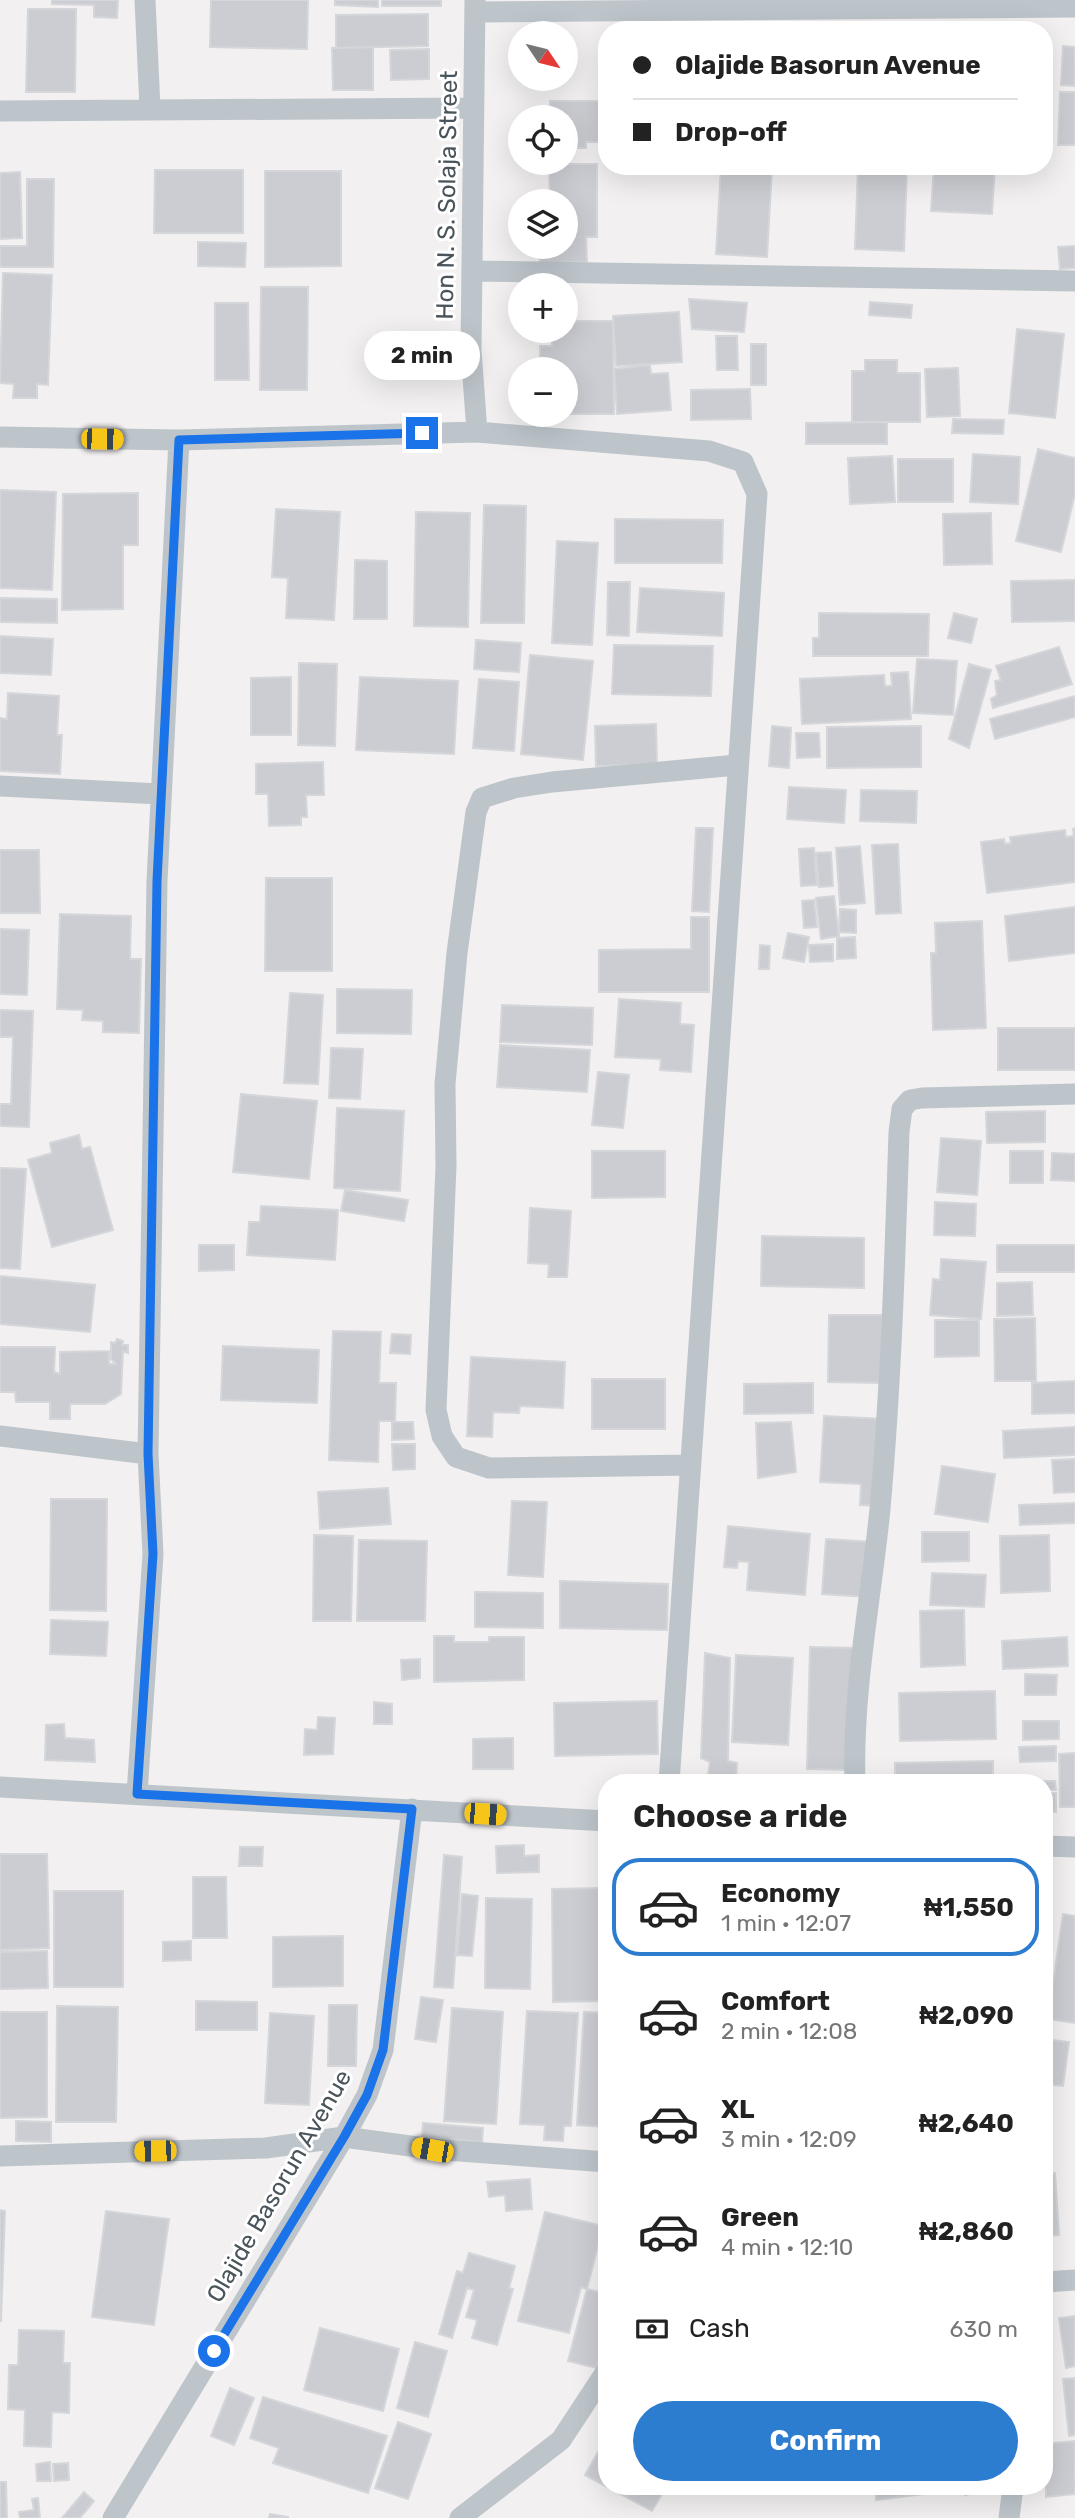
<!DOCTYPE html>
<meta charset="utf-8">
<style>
:root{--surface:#fff;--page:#f6f6f6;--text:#222;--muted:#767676;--line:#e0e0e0;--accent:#2c7cd0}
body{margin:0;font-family:Rubik,sans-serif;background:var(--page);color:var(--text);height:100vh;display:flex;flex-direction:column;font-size:26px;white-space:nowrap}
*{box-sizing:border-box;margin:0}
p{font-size:23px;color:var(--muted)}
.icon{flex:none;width:38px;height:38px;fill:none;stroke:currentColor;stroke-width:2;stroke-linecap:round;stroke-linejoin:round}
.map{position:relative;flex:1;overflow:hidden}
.details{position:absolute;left:598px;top:1774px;width:455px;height:721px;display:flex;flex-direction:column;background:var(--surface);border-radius:28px;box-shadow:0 7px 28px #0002}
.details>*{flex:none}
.banner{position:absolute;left:598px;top:21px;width:455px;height:154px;border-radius:28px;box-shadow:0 7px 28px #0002;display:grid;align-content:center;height:154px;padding:0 35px;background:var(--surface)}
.needle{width:46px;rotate:125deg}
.tools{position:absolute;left:508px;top:21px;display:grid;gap:14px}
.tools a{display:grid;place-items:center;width:70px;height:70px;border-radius:50%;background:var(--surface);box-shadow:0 7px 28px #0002;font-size:35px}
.end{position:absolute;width:32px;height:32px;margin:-16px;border:9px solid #1a73e8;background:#fff;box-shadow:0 0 0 4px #fff}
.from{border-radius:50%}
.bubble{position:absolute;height:49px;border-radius:24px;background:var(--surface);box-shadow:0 7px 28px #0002;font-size:23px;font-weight:700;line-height:49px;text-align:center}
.car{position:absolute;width:21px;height:42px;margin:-21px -10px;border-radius:9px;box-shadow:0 0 5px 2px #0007;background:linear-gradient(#f5c518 24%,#345 0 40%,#f5c518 0 76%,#345 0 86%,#f5c518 0)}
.banner b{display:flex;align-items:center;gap:24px;height:66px;font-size:26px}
.banner b+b{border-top:2px solid var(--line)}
.banner i{width:18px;height:18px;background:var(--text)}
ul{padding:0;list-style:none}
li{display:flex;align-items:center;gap:21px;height:98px;margin:0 14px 10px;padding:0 21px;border:4px solid transparent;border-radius:28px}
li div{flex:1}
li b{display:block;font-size:26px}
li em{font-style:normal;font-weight:700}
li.current{border-color:var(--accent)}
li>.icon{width:63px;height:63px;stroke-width:1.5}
h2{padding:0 35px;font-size:32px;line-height:84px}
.pay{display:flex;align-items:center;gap:18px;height:77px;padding:0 35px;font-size:26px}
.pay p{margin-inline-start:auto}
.button{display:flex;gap:14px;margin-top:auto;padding:14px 35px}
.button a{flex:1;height:80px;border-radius:42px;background:var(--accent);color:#fff;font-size:28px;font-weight:700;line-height:80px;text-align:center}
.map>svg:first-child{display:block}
.building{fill:#cbcdd2;stroke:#d4d6da;stroke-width:2}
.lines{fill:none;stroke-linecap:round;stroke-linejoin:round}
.street{stroke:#bdc5cb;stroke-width:21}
.route{stroke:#1a73e8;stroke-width:9}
.labels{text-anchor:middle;stroke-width:6;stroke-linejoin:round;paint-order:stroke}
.street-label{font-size:24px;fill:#4a545b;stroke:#fff}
</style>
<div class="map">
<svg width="1075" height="2518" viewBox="0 0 1075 2518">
<rect width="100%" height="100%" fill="#f2f0f0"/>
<path class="building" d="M52 0H118L117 18 94 17V5L52 4Z
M211 0H308L307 49 210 47Z
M335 0H378V7L335 5Z
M382 0H441V6H382Z
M28 9H76L75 92H26Z
M428 14V46L336 48V15Z
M1045 44H1050L1049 88 1045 87Z
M1063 46 1075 47V86L1061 85Z
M373 47V90H333L332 48Z
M429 49V79L391 80 390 50Z
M1060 92H1075V145H1058Z
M1045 95H1051L1049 148H1045Z
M550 101H603V142H586V148H565V117H550Z
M549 164H597V237H586L587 262 540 263 539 247H565V201H550Z
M721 166 772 167 767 257 716 254Z
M858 166H907L904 251 855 249Z
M934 166H995L992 214 931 211Z
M155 170H243V233H154Z
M265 171H341V266L265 267Z
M20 172 22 238 0 239V173Z
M27 179H54L53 267H0V246H27Z
M198 242 246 243 245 267 198 266Z
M1075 246V268L1060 269 1058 247Z
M3 273 52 275 48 385 37 384V398H13L14 384 0 383Z
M261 287H308L307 390H260Z
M689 299 747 303 744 332 692 329Z
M870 302 912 305 911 318 869 315Z
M215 303H248L249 380H215Z
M679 312 682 362 616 366 613 316Z
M565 321H613L614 414H565V369L540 368V346H552V331H565Z
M1017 329 1064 334 1055 418 1009 413Z
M716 336H737L738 370H717Z
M751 344H766V385H751Z
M865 360H897V373H920V422H852V371H865Z
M650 365 651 374 668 373 671 410 617 414 614 369Z
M958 368 960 416 927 417 925 369Z
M750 389 751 419 691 420V390Z
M953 419 1004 420 1003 434 952 433Z
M887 422V444H806V423Z
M1038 449 1075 458V494L1061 552 1016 541Z
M973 454 1020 457 1018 504 970 502Z
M892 456 895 502 850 504 848 458Z
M898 459H953V502H898Z
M0 490 56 492 52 590 0 588Z
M138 493V545H123V609L62 610 63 494Z
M484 505 526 506 524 623H481Z
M276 509 340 512 334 620 286 618 288 578 272 577Z
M416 512 470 513 468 627 414 626Z
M991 513 992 564 944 565 943 514Z
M615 519 723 520 722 563H615Z
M557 541 598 543 592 645 552 643Z
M355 560 387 561V619H354Z
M1075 580V621L1012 622 1011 581Z
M608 582H630L629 636 607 635Z
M640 588 724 593 722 636 637 632Z
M0 598 57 599V623L0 622Z
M819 613 929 614 928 656H813V638H819Z
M954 613 977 619 971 643 948 638Z
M0 636 53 639 51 675 0 673Z
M476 640 521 643 519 672 474 669Z
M614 645 713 646 711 696 612 694Z
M1059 647 1072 684 993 708 991 699 997 695 995 681 1001 680 996 666Z
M530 655 593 661 583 760 521 754Z
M917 659 957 661 953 715 913 713Z
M299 663 337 664 335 746 298 745Z
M969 664 991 670 969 748 949 739Z
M908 672 911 719 802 724 800 679 884 675 885 686H892L891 673Z
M291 677V735H251V678Z
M360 677 458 681 454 754 356 750Z
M479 679 519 682 514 751 473 748Z
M8 693 59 696 57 735H62L60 774 0 771V718L7 719Z
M1075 696V717L995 739 990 719Z
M656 724 657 764 596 766 595 726Z
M772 726 791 728 789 768 769 766Z
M921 726V767L827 768V727Z
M796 733H819L820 757 797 758Z
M323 762 324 795H306L307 817H301V825L269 826 268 794H256V764Z
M789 787 846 790 844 823 787 819Z
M861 790 917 791 916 823 860 821Z
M696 828H713L709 912 692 911Z
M1075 828V882L987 893 981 842 1004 839 1005 844 1011 843 1010 837 1065 830 1066 837 1074 836 1073 829Z
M898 844 901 913 876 914 872 845Z
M860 846 865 903 840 905 836 848Z
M814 848 817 885 801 886 799 849Z
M0 850H39L40 913H0Z
M831 852 833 886 819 887 816 853Z
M266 878H332V971H265Z
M834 896 839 936 821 939 816 898Z
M814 900 817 927 804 928 802 901Z
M1075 907V953L1009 961 1005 916Z
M840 909 856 910V933L839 932Z
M60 914 131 916 130 959H141L139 1033 103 1032V1021L82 1020 83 1010 57 1009Z
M691 917H709V992H599V950L691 949Z
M982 921 986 1028 933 1030 931 953H936L935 923Z
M0 929 29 930 27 995 0 994Z
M788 933 809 937 804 962 783 958Z
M855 937 856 958 837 959V938Z
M833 944V961L810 962 809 945Z
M760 945 770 946 769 969H759Z
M337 989 412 990 411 1034 337 1033Z
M290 993 323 995 318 1084 284 1083Z
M619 999 681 1003 680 1024 694 1025 691 1072 660 1070 661 1059 615 1057Z
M502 1005 593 1008 592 1045 500 1042Z
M0 1010 33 1011 29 1127 0 1126V1104H11L13 1037H0Z
M998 1028H1075V1070H998Z
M500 1045 590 1050 587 1092 497 1087Z
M331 1048 363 1049 360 1099 329 1098Z
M598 1072 629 1075 623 1128 592 1125Z
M241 1094 317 1101 309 1179 233 1172Z
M337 1108 404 1111 400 1191 334 1188Z
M1045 1111V1142L987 1143 986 1112Z
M79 1135 82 1149 90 1147 113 1230 52 1247 28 1160 52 1153 50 1143Z
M941 1138 981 1141 977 1195 937 1192Z
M592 1151H665V1197L592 1198Z
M1010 1151H1043V1183H1010Z
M1052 1153 1075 1154V1181L1051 1180Z
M0 1168 26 1169 20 1269 0 1268Z
M345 1190 408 1200 404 1221 341 1211Z
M935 1202 976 1204 975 1236 934 1235Z
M261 1206 338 1210 335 1260 247 1255 249 1222H260Z
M530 1208 571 1211 567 1277H548L549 1264 528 1263Z
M762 1236 864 1238V1288L761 1286Z
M199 1245H234V1270L199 1271Z
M997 1245H1075V1272H997Z
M941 1259 986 1262 981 1319 930 1315 933 1279 940 1280Z
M0 1276 95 1285 90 1332 0 1324Z
M1032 1282 1033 1315 997 1316V1283Z
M829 1315H882L881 1383 828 1382Z
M1035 1318 1036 1381H995L994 1319Z
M935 1320H979V1356L935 1357Z
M333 1331 381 1332 379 1383H396L395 1421H379L378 1462 329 1460Z
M392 1334 411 1335 410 1354 390 1353Z
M117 1339 123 1341 122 1345H128V1353L123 1351 121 1394 105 1404H70V1419H50V1402H16L15 1392H0V1347H55L54 1372 60 1374V1352L109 1351V1364H116L111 1359V1342L115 1343Z
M223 1346 319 1350 317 1403 221 1400Z
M471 1357 565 1362 563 1408 520 1406 519 1413 493 1412 492 1437 467 1436Z
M592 1379H665V1429H592Z
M1075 1381V1413L1032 1414V1383Z
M813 1383V1413L744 1414V1384Z
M824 1416 885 1419 880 1506 860 1505 861 1484 820 1482Z
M392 1422H413L414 1439 392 1440Z
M791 1422 796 1472 758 1478 756 1423Z
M1075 1427V1455L1004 1458 1003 1431Z
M392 1444H415V1469L393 1470Z
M1075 1459V1492L1054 1493 1052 1460Z
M942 1466 995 1474 988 1522 935 1514Z
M388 1488 391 1524 320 1529 318 1492Z
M51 1499H107L106 1611 50 1610Z
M512 1501 547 1502 543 1577 508 1575Z
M1075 1503V1523L1020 1525 1019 1505Z
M728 1526 810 1534 805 1595 747 1590 749 1562 738 1561 737 1568 724 1567Z
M922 1532H969V1561L922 1562Z
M314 1535 353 1536 351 1621H313Z
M1049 1535 1050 1591 1001 1593 1000 1536Z
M826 1539 872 1542 868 1597 822 1594Z
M359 1540 427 1541 425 1621H357Z
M932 1573 986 1575 984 1607 930 1605Z
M560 1581 668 1584 667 1630 560 1628Z
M475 1592 543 1593V1628L475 1627Z
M964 1610 965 1665 921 1667 920 1611Z
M51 1620 108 1622 106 1656 50 1654Z
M434 1636H454V1642H489V1637H524V1680L434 1682Z
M1067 1637 1068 1666 1003 1669 1002 1641Z
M810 1647 855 1648 852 1770 807 1769Z
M705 1653 730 1658 728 1761 737 1763 736 1783 707 1782 710 1762 701 1758Z
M736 1655 793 1658 788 1745 732 1742Z
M420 1659V1678L402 1680 401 1660Z
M1025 1674 1057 1675 1056 1695H1025Z
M995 1691 996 1739 900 1741 899 1693Z
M657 1701 658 1754 555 1756 554 1703Z
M374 1702 392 1704V1724H374Z
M318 1717 335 1718 333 1754 304 1755 305 1729 317 1730Z
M1023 1721H1059V1739L1023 1740Z
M64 1724 65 1738 94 1740 95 1762 45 1760 46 1725Z
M513 1738V1769H473V1739Z
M1056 1746V1761L1020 1762 1019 1747Z
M1075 1753V1807H1060L1059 1754Z
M993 1761V1783H895V1763Z
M1032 1781H1055L1056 1790H1045V1783H1032Z
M1045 1793H1056V1812H1045Z
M524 1845V1856L539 1855V1872L497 1873 496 1846Z
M240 1847H263L262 1866H239Z
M0 1854H47L49 1948 0 1950Z
M444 1855 462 1857 453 1988 434 1987Z
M193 1877H226L227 1938H193Z
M604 1888 605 2001 553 2002 552 1889Z
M54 1891H123V1987H54Z
M462 1894 478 1896 472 1956 457 1955Z
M486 1898 532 1899 530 1989 485 1988Z
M1063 1914 1075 1916V2023L1048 2019Z
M343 1936V1986L273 1987V1937Z
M191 1941V1960L163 1961V1942Z
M47 1951 48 1988 0 1989V1952Z
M421 1997 443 2000 436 2042 415 2039Z
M196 2001 257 2002V2030H196Z
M329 2005H357L356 2066H328Z
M57 2006 118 2007 116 2122H56Z
M452 2008 503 2012 496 2124 444 2121Z
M527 2011 578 2013 571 2126H564L563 2141 544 2140 545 2125 520 2124Z
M0 2012H47V2117L0 2118Z
M584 2012 607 2013V2127L577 2125Z
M270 2013 314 2016 309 2105 265 2103Z
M1045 2039 1069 2042 1063 2086 1045 2084Z
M16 2121 51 2122V2142L16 2141Z
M423 2123 483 2128 482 2142 422 2137Z
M1055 2173 1059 2235 1045 2236V2174Z
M530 2179 532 2209 506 2211 505 2195 489 2197 487 2182Z
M0 2210 5 2211 1 2321H0Z
M106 2211 169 2219 154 2325 92 2317Z
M545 2212 603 2226 587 2289 581 2287 569 2333 518 2321Z
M607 2244V2272L600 2270Z
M469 2253 515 2266 509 2288 513 2289 497 2345 472 2338 477 2320 466 2317 474 2290 467 2288 452 2338 439 2334 457 2271 463 2273Z
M587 2289 607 2294V2327L597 2368 568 2361Z
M1075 2316V2366L1066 2368 1059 2318Z
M320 2328 399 2349 383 2411 304 2390Z
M19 2330 64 2331 63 2363H70L69 2413 52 2412 51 2447 24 2446 25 2410 8 2409 9 2365H18Z
M415 2342 447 2351 428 2417 397 2408Z
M1075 2378V2435L1069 2436 1063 2379Z
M230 2388 254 2398 234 2445 211 2436Z
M263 2397 387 2436 368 2493 273 2463 279 2448 250 2438Z
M398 2422 431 2434 408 2499 375 2488Z
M607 2436V2487H666L652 2511 585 2475Z
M1075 2441V2494L1046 2497 1045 2444Z
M50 2462 51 2481H37L36 2464Z
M68 2463 69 2480 54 2481 53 2464Z
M0 2482H6L7 2518H0Z
M876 2487H954V2490L876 2500Z
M963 2487H979L980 2492 965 2495Z
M84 2492 94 2501 80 2518H62Z
M38 2498 40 2518H20L19 2512 34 2510 32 2499Z
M270 2514 288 2517V2518H269Z"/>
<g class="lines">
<path class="street" d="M145 0 150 108
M475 0 471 350 477 432
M476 12 1075 7
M0 111 472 108
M473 271 1075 281
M0 437 179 440 477 432 709 451 743 462 757 494 669 1783
M0 786 160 794
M0 1436 148 1454
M690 1465 489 1468 456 1457 442 1436 436 1410 446 1166 445 1084 457 953 476 812 482 798 514 788 552 782 737 765
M855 1783C852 1691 871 1600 880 1509 891 1384 895 1258 899 1132L902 1109 910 1100 922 1098 1075 1094
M0 1787 607 1821
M137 1794 153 1554 148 1454 157 881 179 440
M1045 1846 1075 1847
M0 2156 266 2148 344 2137 432 2149 607 2162
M1045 2282 1075 2280
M113 2518 344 2137 367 2095 383 2050 412 1809
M460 2518 561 2440 607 2370
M1009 2518 1013 2487"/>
</g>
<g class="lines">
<path class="route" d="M214 2351 344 2137 367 2095 383 2050 412 1809 137 1794 153 1554 148 1454 157 881 179 440 422 433"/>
</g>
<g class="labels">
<g class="street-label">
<text transform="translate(447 195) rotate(-89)" y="8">Hon N. S. Solaja Street</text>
<text transform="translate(279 2186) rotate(-60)" y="8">Olajide Basorun Avenue</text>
</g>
</g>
</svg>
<div class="tools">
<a><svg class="needle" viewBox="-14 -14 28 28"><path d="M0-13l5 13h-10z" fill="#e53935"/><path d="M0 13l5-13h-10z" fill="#767676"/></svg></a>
<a><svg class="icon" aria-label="locate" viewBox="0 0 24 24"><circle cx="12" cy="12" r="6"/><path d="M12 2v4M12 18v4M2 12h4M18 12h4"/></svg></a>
<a><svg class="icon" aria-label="layers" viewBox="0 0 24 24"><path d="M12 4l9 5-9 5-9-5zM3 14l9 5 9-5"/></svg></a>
<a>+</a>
<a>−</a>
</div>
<i class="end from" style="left:214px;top:2351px"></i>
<i class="end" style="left:422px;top:433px"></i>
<div class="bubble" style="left:364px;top:331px;width:116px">2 min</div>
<i class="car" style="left:102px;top:439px;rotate:91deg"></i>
<i class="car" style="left:485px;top:1814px;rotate:94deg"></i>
<i class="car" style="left:432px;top:2150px;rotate:280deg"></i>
<i class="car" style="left:155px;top:2151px;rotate:269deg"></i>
<div class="banner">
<b><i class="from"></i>Olajide Basorun Avenue</b>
<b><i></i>Drop-off</b>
</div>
<section class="details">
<h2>Choose a ride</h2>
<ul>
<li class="current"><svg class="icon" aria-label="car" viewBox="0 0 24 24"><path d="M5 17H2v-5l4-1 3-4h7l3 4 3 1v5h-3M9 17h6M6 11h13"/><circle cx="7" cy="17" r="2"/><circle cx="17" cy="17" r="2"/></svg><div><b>Economy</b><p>1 min · 12:07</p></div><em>₦1,550</em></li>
<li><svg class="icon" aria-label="car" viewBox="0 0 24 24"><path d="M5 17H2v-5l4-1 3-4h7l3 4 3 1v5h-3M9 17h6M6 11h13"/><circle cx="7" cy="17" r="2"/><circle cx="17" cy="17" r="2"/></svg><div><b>Comfort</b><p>2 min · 12:08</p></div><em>₦2,090</em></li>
<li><svg class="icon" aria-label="car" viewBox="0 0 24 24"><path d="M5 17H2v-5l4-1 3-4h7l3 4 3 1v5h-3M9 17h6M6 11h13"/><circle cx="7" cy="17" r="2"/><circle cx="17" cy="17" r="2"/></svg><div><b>XL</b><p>3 min · 12:09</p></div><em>₦2,640</em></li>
<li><svg class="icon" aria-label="car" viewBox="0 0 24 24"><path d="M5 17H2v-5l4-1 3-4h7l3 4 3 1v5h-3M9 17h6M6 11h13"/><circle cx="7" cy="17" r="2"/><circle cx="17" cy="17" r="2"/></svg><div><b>Green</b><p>4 min · 12:10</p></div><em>₦2,860</em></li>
</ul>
<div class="pay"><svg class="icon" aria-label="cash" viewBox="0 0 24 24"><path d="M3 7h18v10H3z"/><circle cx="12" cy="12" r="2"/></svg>Cash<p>630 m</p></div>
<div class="button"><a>Confirm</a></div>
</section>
</div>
